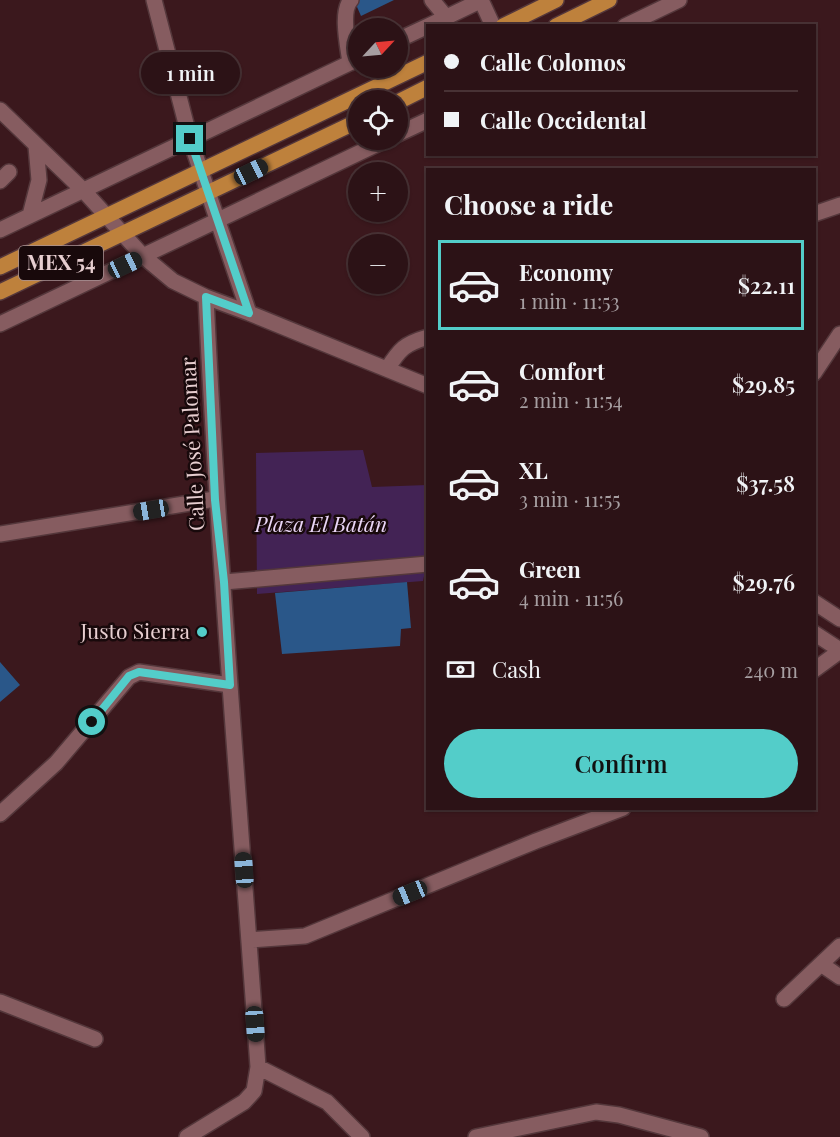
<!DOCTYPE html>
<meta charset="utf-8">
<style>
:root{--surface:#2c1216;--page:#341b1f;--text:#f1f3f6;--muted:#a69ea1;--line:#483235;--accent:#53cdc9}
body{margin:0;font-family:"Playfair Display",serif;background:var(--page);color:var(--text);height:100vh;display:flex;flex-direction:column;font-size:22px;white-space:nowrap}
*{box-sizing:border-box;margin:0}
p{font-size:20px;color:var(--muted)}
.icon{flex:none;width:33px;height:33px;fill:none;stroke:currentColor;stroke-width:2;stroke-linecap:round;stroke-linejoin:round}
.map{position:relative;flex:1;overflow:hidden}
.sheet{position:absolute;left:426px;top:168px;width:390px;height:642px;display:flex;flex-direction:column;background:var(--surface);border-radius:0px;box-shadow:0 2px 4px #0004,0 0 0 2px var(--line)}
.sheet>*{flex:none}
.banner{position:absolute;left:426px;top:24px;width:390px;height:132px;border-radius:0px;box-shadow:0 2px 4px #0004,0 0 0 2px var(--line);display:grid;align-content:center;height:132px;padding:0 18px;background:var(--surface)}
.needle{width:39px;rotate:64deg}
.fabs{position:absolute;left:348px;top:18px;display:grid;gap:12px}
.fabs a{display:grid;place-items:center;width:60px;height:60px;border-radius:50%;background:var(--surface);box-shadow:0 2px 4px #0004,0 0 0 2px var(--line);font-size:30px}
.end{position:absolute;width:27px;height:27px;margin:-14px;border:8px solid #53cdc9;background:#111;box-shadow:0 0 0 3px #111}
.from{border-radius:50%}
.bubble{position:absolute;height:42px;border-radius:21px;background:var(--surface);box-shadow:0 2px 4px #0004,0 0 0 2px var(--line);font-size:20px;font-weight:600;line-height:42px;text-align:center}
.car{position:absolute;width:18px;height:36px;margin:-18px -9px;border-radius:8px;box-shadow:0 0 4px 2px #0007;background:linear-gradient(#222 24%,#8ab4d8 0 40%,#222 0 76%,#8ab4d8 0 86%,#222 0)}
.banner b{display:flex;align-items:center;gap:21px;height:57px;font-size:22px}
.banner b+b{border-top:2px solid var(--line)}
.banner i{width:15px;height:15px;background:var(--text)}
ul{padding:0;list-style:none}
li{display:flex;align-items:center;gap:18px;height:90px;margin:0 12px 9px;padding:0 6px;border:3px solid transparent;border-radius:0px}
li div{flex:1}
li b{display:block;font-size:22px}
li em{font-style:normal;font-weight:600}
li.on{border-color:var(--accent)}
li>.icon{width:54px;height:54px;stroke-width:1.5}
h2{padding:0 18px;font-size:27px;line-height:72px}
.pay{display:flex;align-items:center;gap:15px;height:66px;padding:0 18px;font-size:22px}
.pay p{margin-inline-start:auto}
.button{display:flex;gap:12px;margin-top:auto;padding:12px 18px}
.button a{flex:1;height:69px;border-radius:36px;background:var(--accent);color:#111;font-size:24px;font-weight:600;line-height:69px;text-align:center}
.map>svg:first-child{display:block}
.green{fill:#432355}
.building{fill:#2a5789}
.lines{fill:none;stroke-linecap:round;stroke-linejoin:round}
.minor-casing{stroke:#54373b;stroke-width:18}
.major-casing{stroke:#54373b;stroke-width:18}
.minor{stroke:#865c60;stroke-width:15}
.major{stroke:#be813c;stroke-width:15}
.route{stroke:#53cdc9;stroke-width:8}
.poi-dot{fill:#53cdc9;stroke:#18090b;stroke-width:2}
.labels{text-anchor:middle;stroke-width:5;stroke-linejoin:round;paint-order:stroke}
.shield{fill:#18090b;stroke:#a99395;stroke-width:1.5}
.shield-label{font-size:20px;font-weight:bold;fill:#e7ced0}
.street-label{font-size:21px;fill:#e7ced0;stroke:#18090b}
.park-label{font-size:21px;font-style:italic;fill:#ead6f7;stroke:#18090b}
.poi-label{font-size:21px;fill:#e7ced0;stroke:#18090b;text-anchor:end}
</style>
<div class="map">
<svg width="840" height="1137" viewBox="0 0 840 1137">
<rect width="100%" height="100%" fill="#3b181d"/>
<path class="green" d="M363 450 372 487 427 485 428 571H425L423 581 257 594 256 453Z"/>
<path class="building" d="M354 0H394L361 16Z
M407 582 411 628 401 629 400 646 282 654 275 593Z
M0 662 20 685 0 702Z"/>
<g class="lines">
<g class="minor-casing">
<path id="minor" d="M154 0 190 139 249 313
M432 0 446 17
M481 0 493 26
M428 26 482 0
M625 26 679 0
M398 40 428 26
M350 63C348 47 340 11 351 0
M0 110 83 190 143 256 173 281 206 297 249 313 428 386
M398 134 428 120
M0 181 9 172
M814 214 840 205
M30 215 39 180 36 146
M0 230 358 59
M0 324 386 140
M387 369C400 349 404 344 428 337
M814 373 840 334
M0 534 215 499
M224 582 428 564
M814 602 840 619
M814 633 840 650
M814 670 840 651
M0 814 56 763 129 677 139 672 230 685
M249 940 305 936 536 841 623 808
M821 964 840 977
M784 999 840 946
M0 1002 95 1039
M258 1067 327 1102 362 1137
M187 1137 244 1102 254 1091 258 1067C240 810 218 554 206 297
M476 1137 596 1112 619 1115 701 1137"/>
</g>
<g class="major-casing">
<path id="major" d="M503 26 556 0
M556 26 609 0
M398 102 428 87
M0 267 428 62
M0 292 358 121"/>
</g>
<use href="#minor" class="minor"/>
<use href="#major" class="major"/>
</g>
<g class="lines">
<path class="route" d="M92 722 129 676 139 672 230 685 224 582 215 500 206 297 249 313 190 139"/>
</g>
<circle class="poi-dot" cx="202" cy="632" r="6"/>
<g class="labels">
<rect class="shield" x="19" y="246" width="84" height="34" rx="4.5"/>
<g class="shield-label">
<text x="61" y="270">MEX 54</text>
</g>
<g class="street-label">
<text transform="translate(193 444) rotate(-93)" y="7">Calle José Palomar</text>
</g>
<g class="park-label">
<text x="321" y="532">Plaza El Batán</text>
</g>
<g class="poi-label">
<text x="190" y="639">Justo Sierra</text>
</g>
</g>
</svg>
<div class="fabs">
<a><svg class="needle" viewBox="-14 -14 28 28"><path d="M0-13l5 13h-10z" fill="#e53935"/><path d="M0 13l5-13h-10z" fill="#a69ea1"/></svg></a>
<a><svg class="icon" aria-label="locate" viewBox="0 0 24 24"><circle cx="12" cy="12" r="6"/><path d="M12 2v4M12 18v4M2 12h4M18 12h4"/></svg></a>
<a>+</a>
<a>−</a>
</div>
<i class="end from" style="left:92px;top:722px"></i>
<i class="end" style="left:190px;top:139px"></i>
<div class="bubble" style="left:141px;top:52px;width:99px">1 min</div>
<i class="car" style="left:251px;top:172px;rotate:64deg"></i>
<i class="car" style="left:125px;top:265px;rotate:65deg"></i>
<i class="car" style="left:151px;top:510px;rotate:261deg"></i>
<i class="car" style="left:244px;top:870px;rotate:356deg"></i>
<i class="car" style="left:410px;top:893px;rotate:248deg"></i>
<i class="car" style="left:255px;top:1024px;rotate:176deg"></i>
<div class="banner">
<b><i class="from"></i>Calle Colomos</b>
<b><i></i>Calle Occidental</b>
</div>
<section class="sheet">
<h2>Choose a ride</h2>
<ul>
<li class="on"><svg class="icon" aria-label="car" viewBox="0 0 24 24"><path d="M5 17H2v-5l4-1 3-4h7l3 4 3 1v5h-3M9 17h6M6 11h13"/><circle cx="7" cy="17" r="2"/><circle cx="17" cy="17" r="2"/></svg><div><b>Economy</b><p>1 min · 11:53</p></div><em>$22.11</em></li>
<li><svg class="icon" aria-label="car" viewBox="0 0 24 24"><path d="M5 17H2v-5l4-1 3-4h7l3 4 3 1v5h-3M9 17h6M6 11h13"/><circle cx="7" cy="17" r="2"/><circle cx="17" cy="17" r="2"/></svg><div><b>Comfort</b><p>2 min · 11:54</p></div><em>$29.85</em></li>
<li><svg class="icon" aria-label="car" viewBox="0 0 24 24"><path d="M5 17H2v-5l4-1 3-4h7l3 4 3 1v5h-3M9 17h6M6 11h13"/><circle cx="7" cy="17" r="2"/><circle cx="17" cy="17" r="2"/></svg><div><b>XL</b><p>3 min · 11:55</p></div><em>$37.58</em></li>
<li><svg class="icon" aria-label="car" viewBox="0 0 24 24"><path d="M5 17H2v-5l4-1 3-4h7l3 4 3 1v5h-3M9 17h6M6 11h13"/><circle cx="7" cy="17" r="2"/><circle cx="17" cy="17" r="2"/></svg><div><b>Green</b><p>4 min · 11:56</p></div><em>$29.76</em></li>
</ul>
<div class="pay"><svg class="icon" aria-label="cash" viewBox="0 0 24 24"><path d="M3 7h18v10H3z"/><circle cx="12" cy="12" r="2"/></svg>Cash<p>240 m</p></div>
<div class="button"><a>Confirm</a></div>
</section>
</div>
